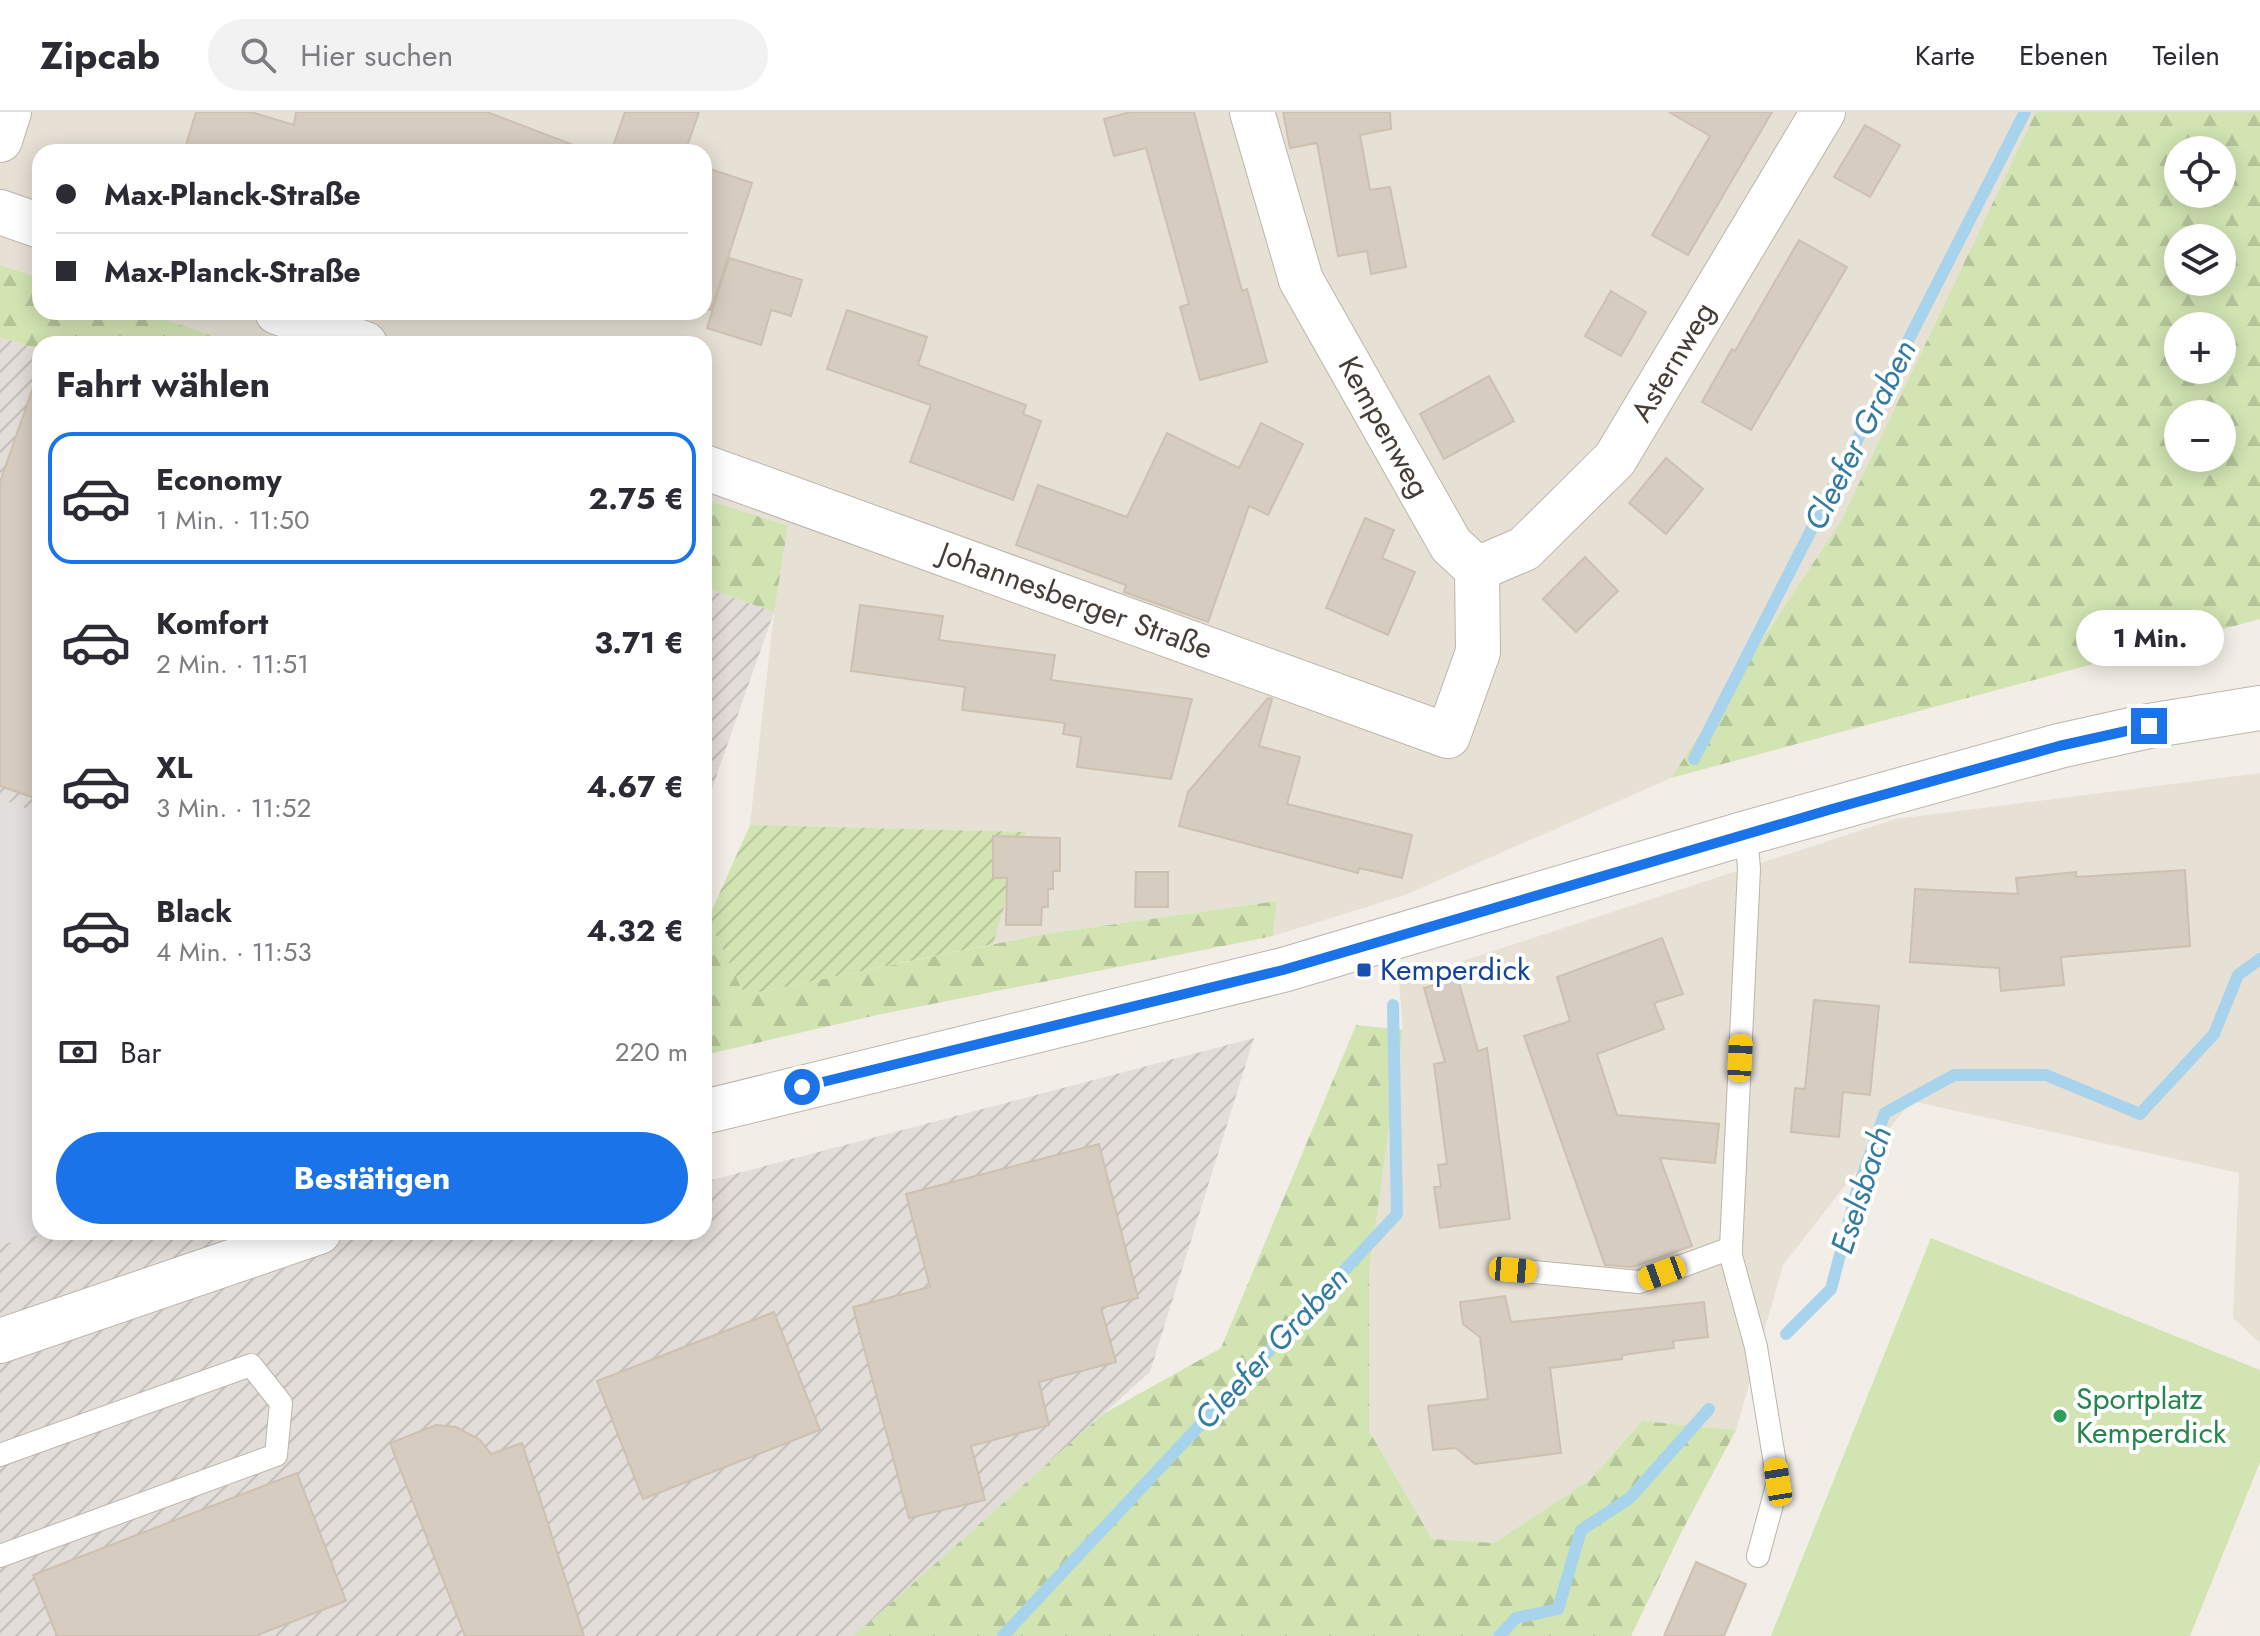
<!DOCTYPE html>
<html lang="de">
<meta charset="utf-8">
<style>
:root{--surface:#fff;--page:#f2f2f3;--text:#2b2b33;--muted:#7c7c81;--line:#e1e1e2;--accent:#1a73e8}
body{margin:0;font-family:Jost,sans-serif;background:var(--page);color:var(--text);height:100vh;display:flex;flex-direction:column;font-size:30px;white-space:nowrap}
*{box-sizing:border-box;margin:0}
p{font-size:26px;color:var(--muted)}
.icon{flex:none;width:44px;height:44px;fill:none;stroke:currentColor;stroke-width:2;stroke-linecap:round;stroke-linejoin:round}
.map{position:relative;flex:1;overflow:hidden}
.drawer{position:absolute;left:32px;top:224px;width:680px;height:904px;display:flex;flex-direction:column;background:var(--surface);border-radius:24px;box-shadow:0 4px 20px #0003}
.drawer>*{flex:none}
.top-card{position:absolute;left:32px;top:32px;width:680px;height:176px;border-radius:24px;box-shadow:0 4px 20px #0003;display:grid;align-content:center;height:176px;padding:0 24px;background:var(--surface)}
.fabs{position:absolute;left:2164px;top:24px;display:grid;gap:16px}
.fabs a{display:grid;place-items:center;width:72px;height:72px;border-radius:50%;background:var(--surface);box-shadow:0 4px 20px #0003;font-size:40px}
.end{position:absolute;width:36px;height:36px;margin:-18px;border:10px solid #1a73e8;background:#fff;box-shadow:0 0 0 4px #fff}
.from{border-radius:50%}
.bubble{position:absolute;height:56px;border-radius:28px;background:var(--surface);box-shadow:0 4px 20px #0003;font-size:26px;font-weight:700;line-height:56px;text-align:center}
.car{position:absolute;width:24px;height:48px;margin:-24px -12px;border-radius:10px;box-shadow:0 0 6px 2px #0007;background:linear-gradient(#f5c518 24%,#345 0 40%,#f5c518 0 76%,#345 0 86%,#f5c518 0)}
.top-card b{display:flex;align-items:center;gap:28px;height:76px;font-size:30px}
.top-card b+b{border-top:2px solid var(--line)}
.top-card i{width:20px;height:20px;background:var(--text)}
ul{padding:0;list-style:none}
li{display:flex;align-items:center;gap:24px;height:132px;margin:0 16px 12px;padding:0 8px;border:4px solid transparent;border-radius:24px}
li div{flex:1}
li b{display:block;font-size:30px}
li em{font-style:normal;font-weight:700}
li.active{border-color:var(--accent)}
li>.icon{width:72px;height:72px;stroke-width:1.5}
h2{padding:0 24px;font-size:36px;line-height:96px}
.pay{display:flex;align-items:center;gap:20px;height:88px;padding:0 24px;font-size:30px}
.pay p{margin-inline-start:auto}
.action{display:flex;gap:16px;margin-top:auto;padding:16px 24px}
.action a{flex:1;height:92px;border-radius:48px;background:var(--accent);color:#fff;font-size:32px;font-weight:700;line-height:92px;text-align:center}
header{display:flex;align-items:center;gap:48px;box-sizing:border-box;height:112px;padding:0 40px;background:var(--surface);border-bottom:2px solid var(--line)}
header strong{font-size:38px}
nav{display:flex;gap:44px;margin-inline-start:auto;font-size:28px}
.search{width:560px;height:72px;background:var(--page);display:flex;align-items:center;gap:20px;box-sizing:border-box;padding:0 28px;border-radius:44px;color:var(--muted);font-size:30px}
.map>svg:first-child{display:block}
.residential{fill:#e6e0d5}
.industrial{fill:url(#industrial-furrows)}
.forest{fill:url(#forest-firs);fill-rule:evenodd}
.garden{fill:url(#garden-furrows)}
.pitch{fill:#d1e4b2}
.parking{fill:#e1dedb}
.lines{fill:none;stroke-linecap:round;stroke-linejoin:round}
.stream{stroke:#a7d4ec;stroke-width:12}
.building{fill:#d6ccc0;stroke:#cec0b1;stroke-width:2}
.service-casing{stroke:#bdb5aa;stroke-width:24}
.minor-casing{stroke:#bdb5aa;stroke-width:46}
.tertiary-casing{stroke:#bdb5aa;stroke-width:46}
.service{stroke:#fff;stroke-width:22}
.minor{stroke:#fff;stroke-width:44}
.tertiary{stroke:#fff;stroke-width:44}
.route{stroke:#1a73e8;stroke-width:10}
.transit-dot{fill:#1a4fb4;stroke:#fff;stroke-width:3}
.leisure-dot{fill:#2e9e5b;stroke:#fff;stroke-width:3}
.labels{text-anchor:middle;stroke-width:8;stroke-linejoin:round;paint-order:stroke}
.street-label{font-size:30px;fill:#453e36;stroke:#fff}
.transit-label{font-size:30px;fill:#164399;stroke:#fff;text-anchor:start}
.leisure-label{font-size:30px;fill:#27864d;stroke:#fff;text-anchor:start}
.water-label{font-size:32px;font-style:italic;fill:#347ba2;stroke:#fff}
</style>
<header>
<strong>Zipcab</strong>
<div class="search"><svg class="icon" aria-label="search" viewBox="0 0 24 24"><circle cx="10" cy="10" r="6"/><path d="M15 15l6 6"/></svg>Hier suchen</div>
<nav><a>Karte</a><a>Ebenen</a><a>Teilen</a></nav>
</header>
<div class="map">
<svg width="2260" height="1524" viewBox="0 0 2260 1524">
<defs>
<pattern id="industrial-furrows" width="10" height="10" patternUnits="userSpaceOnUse" patternTransform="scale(2)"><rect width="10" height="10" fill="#e2ddd8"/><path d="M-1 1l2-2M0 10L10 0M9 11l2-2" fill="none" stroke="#c3bfba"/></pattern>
<pattern id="forest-firs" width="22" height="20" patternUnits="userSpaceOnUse" patternTransform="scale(2)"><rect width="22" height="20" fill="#d1e4b2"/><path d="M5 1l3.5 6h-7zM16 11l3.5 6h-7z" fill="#b5c59a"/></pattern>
<pattern id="garden-furrows" width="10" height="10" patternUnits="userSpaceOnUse" patternTransform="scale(2)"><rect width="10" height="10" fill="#d1e4b2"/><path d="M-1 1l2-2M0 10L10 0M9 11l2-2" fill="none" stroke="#b5c59a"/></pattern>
</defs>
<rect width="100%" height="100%" fill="#f2eee7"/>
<path class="residential" d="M0 0H2036L1841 409 1671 666 1405 783 1273 824 1277 789 1039 823 993 832 1026 720 750 713 774 500 788 415 704 387V232H238L142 200H704V40H40V166L0 153Z
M2260 661V1231L2233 1206 2239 1061 1911 989 1783 1153 1736 1318 1642 1309 1590 1368 1494 1431 1432 1427 1369 1319V1159L1403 918 1399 870 1895 707Z"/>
<path class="industrial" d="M0 225 40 238V1120H704V1070L1254 926 1150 1260 854 1524H0Z
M704 475 774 500 704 699Z"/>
<path class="forest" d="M2036 0H2260V507L1671 666 1841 409ZM2178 38H2222V82H2178ZM2178 126H2222V170H2178ZM2178 214H2222V258H2178ZM2178 302H2222V346H2178Z
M0 153 40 166V200H142L238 232H40V238L0 225Z
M704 387 788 414 774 500 704 475Z
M1277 789 1273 824 877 903 704 943V817L708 807 745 883 1039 823Z
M1356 913 1403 918 1369 1159V1319L1432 1427 1494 1431 1590 1368 1642 1309 1736 1318 1682 1419 1631 1524H854L1103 1302 1221 1236Z"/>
<path class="garden" d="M750 713 1026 720 993 832 745 883 708 807Z"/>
<path class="pitch" d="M1931 1126 2260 1258V1350L2190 1524H1771Z"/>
<path class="parking" d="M0 687 40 701V1120H52L0 1133Z"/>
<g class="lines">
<path class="stream" d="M1694 647 2025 0
M1786 1222 1831 1177 1857 1078 1885 1001 1954 963H2046L2140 1002 2214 922 2238 863 2260 847
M1003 1524 1397 1102 1393 893
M1499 1524 1516 1506 1558 1497 1581 1418 1630 1386 1709 1297"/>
</g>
<path class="building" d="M196 0H251L294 13 296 0H487L584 37 583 40H184Z
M625 0H699L685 40H611Z
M1131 0H1194L1242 179 1247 177 1267 250 1200 268 1180 195 1189 192 1146 36 1114 44 1104 7Z
M1283 0H1390L1391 17 1360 23 1370 78 1390 75 1406 155 1371 162 1367 139 1338 144 1317 31 1290 36Z
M1669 0H1772L1688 143 1652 123 1710 24Z
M1865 13 1900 33 1870 85 1834 65Z
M704 55 752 71 711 198 704 197Z
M1799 128 1847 155 1751 318 1702 290 1732 237 1735 239Z
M729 146 802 168 791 204 771 198 761 233 707 216Z
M1611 179 1646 200 1621 244 1585 224Z
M847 198 927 225 918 253 1026 293 1023 302 1041 309 1013 388 910 350 931 293 827 257Z
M1489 264 1514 309 1444 347 1420 302Z
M35 270 40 271V688L0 674V370Z
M1261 311 1303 332 1268 403 1249 394 1208 510 1124 480 1126 473 1016 433 1038 373 1127 405 1167 321 1239 356Z
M1666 346 1703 377 1666 422 1629 391Z
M1365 406 1394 418 1382 446 1415 460 1388 523 1326 496Z
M1585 445 1618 479 1576 520 1543 487Z
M860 493 943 504 939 528 1055 543 1051 568 1192 587 1171 667 1077 655 1081 625 1063 622 1065 611 962 598 965 575 851 559Z
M1268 586 1272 587 1259 634 1300 645 1287 692 1412 723 1402 766 1359 756 1358 761 1179 714 1188 680Z
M993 724 1060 726V759H1053V777H1048V795H1042L1041 813H1006L1007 766H993Z
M2185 758 2190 834 2061 845 2064 873 2001 879 1999 856 1910 850 1915 777 2018 782 2016 766 2076 760V765Z
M1136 760H1168V795H1135Z
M1662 826 1683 882 1654 891 1664 917 1597 942 1617 1003 1719 1012 1715 1051 1660 1046 1692 1134 1632 1155 1605 1153 1524 924 1570 909 1557 865Z
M1458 867 1478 939 1487 936 1510 1107 1440 1116 1434 1075H1441L1438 1053 1447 1052 1434 952 1445 950 1424 876Z
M1814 888 1879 894 1870 983 1843 980 1839 1025 1791 1020 1795 976 1805 977Z
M1099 1032 1138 1186 1101 1196 1116 1250 1039 1270 1049 1313 971 1334 985 1388 909 1406 853 1195 930 1175 906 1082Z
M1505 1184 1511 1210 1704 1190 1708 1225 1673 1229 1674 1236 1622 1243V1247L1550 1256 1561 1341 1475 1352 1456 1336 1433 1338 1428 1294 1488 1287 1480 1225 1463 1212 1460 1190Z
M774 1200 820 1318 643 1387 597 1269Z
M436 1313 456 1315 480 1328 491 1342 522 1331 584 1524H465L390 1331Z
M297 1361 346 1489 255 1524H57L33 1463Z
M1696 1450 1746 1472 1724 1524H1664Z"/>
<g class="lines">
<g class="service-casing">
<path id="service" d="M1746 721 1749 757 1731 1136V1144L1756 1235 1778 1370 1758 1444
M1513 1158 1639 1170 1731 1136
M0 1343 251 1253 281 1291 276 1343 0 1444"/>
</g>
<g class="minor-casing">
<path id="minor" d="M0 28 9 0
M0 100 40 114
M277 200 365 232
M704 355 1448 624 1478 540 1477 457 1451 433 1301 168 1252 0
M1477 457 1524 437 1615 347 1823 0"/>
</g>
<g class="tertiary-casing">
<path id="tertiary" d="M704 1000 1283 858 1746 721 2059 634 2149 614 2260 596
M0 1229 319 1120"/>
</g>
<use href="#service" class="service"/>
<use href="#minor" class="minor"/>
<use href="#tertiary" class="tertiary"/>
</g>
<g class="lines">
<path class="route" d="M802 975 1283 858 1832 697 2059 634 2149 614"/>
</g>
<rect class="transit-dot" x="1356" y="850" width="16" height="16" rx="4"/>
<circle class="leisure-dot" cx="2060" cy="1304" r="8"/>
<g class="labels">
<g class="street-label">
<text transform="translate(1673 250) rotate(-59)" y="10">Asternweg</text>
<text transform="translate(1384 315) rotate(61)" y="10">Kempenweg</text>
<text transform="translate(1076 489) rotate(20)" y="10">Johannesberger Straße</text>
</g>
<g class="transit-label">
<text x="1380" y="868">Kemperdick</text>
</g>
<g class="leisure-label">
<text x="2076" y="1297">Sportplatz<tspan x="2076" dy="34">Kemperdick</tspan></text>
</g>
<g class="water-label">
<text transform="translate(1860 323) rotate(-63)" y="11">Cleefer Graben</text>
<text transform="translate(1861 1078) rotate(-72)" y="11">Eselsbach</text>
<text transform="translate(1271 1236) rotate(-47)" y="11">Cleefer Graben</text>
</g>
</g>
</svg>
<div class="fabs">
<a><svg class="icon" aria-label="locate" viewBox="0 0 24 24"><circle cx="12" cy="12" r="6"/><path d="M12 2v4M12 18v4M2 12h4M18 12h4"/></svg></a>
<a><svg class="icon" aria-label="layers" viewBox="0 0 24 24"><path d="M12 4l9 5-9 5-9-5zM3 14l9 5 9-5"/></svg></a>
<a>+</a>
<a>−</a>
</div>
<i class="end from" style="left:802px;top:975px"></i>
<i class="end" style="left:2149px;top:614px"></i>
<div class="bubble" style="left:2076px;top:498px;width:148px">1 Min.</div>
<i class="car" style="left:1740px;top:946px;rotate:3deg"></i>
<i class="car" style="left:1513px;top:1158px;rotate:95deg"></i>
<i class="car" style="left:1662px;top:1161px;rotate:250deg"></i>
<i class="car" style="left:1778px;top:1370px;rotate:351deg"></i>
<div class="top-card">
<b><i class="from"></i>Max-Planck-Straße</b>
<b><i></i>Max-Planck-Straße</b>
</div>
<section class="drawer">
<h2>Fahrt wählen</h2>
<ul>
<li class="active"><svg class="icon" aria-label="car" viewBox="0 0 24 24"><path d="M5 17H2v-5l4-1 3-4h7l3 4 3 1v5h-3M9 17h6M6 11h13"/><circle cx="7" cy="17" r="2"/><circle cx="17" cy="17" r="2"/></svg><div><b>Economy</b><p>1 Min. · 11:50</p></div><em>2.75 €</em></li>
<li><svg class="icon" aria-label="car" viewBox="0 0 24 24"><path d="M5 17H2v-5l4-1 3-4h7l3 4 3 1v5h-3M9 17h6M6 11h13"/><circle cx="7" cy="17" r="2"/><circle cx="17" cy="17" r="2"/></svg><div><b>Komfort</b><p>2 Min. · 11:51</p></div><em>3.71 €</em></li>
<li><svg class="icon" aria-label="car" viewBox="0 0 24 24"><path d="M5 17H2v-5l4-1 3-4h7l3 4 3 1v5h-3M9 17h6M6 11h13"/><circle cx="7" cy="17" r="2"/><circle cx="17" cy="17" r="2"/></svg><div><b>XL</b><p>3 Min. · 11:52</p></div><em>4.67 €</em></li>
<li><svg class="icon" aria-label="car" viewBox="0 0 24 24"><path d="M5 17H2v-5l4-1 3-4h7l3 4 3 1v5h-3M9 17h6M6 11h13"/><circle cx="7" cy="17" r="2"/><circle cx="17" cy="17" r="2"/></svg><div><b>Black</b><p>4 Min. · 11:53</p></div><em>4.32 €</em></li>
</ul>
<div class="pay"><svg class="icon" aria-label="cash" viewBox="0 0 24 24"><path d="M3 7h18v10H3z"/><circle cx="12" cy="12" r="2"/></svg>Bar<p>220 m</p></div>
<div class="action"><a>Bestätigen</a></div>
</section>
</div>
